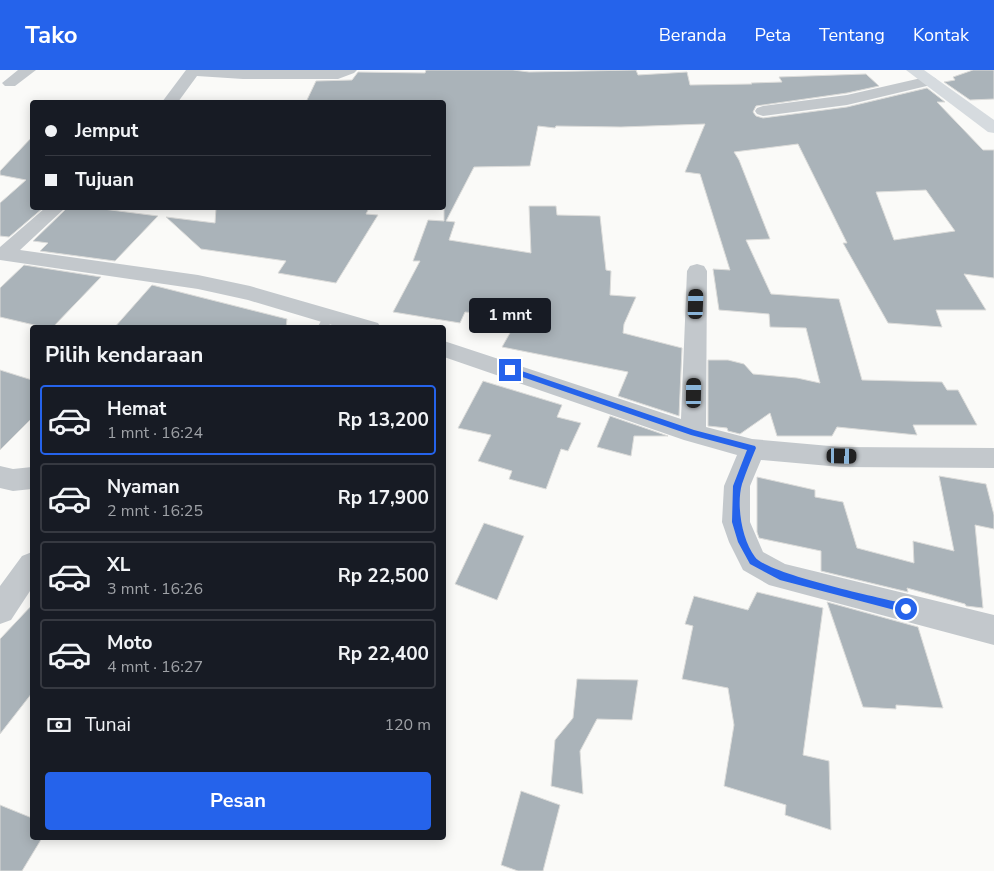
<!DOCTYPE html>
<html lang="id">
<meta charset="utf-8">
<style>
:root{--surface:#171b24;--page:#20242c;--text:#f1f3f6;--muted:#9ea1a6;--line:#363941;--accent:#2563eb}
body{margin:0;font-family:"Nunito Sans",sans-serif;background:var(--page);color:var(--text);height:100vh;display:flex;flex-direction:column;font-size:19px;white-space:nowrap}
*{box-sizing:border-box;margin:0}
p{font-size:16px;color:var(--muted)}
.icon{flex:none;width:28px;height:28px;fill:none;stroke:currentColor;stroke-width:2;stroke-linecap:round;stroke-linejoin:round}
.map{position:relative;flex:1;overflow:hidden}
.drawer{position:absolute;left:30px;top:255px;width:416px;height:515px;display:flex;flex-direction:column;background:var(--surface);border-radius:5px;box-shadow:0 2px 12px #0003}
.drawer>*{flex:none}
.hud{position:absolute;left:30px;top:30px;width:416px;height:110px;border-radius:5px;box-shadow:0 2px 12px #0003;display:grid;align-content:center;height:110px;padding:0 15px;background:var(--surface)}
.end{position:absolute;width:22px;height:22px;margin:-11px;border:6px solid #2563eb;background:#fff;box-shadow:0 0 0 2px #fff}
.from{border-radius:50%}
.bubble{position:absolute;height:35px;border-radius:5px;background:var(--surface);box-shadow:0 2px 12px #0003;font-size:16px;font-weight:700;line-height:35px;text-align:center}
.car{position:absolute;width:15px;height:30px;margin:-15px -8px;border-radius:6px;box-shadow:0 0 4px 1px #0007;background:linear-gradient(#222 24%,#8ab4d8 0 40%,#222 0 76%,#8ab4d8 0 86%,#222 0)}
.hud b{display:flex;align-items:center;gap:18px;height:48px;font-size:19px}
.hud b+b{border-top:1px solid var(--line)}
.hud i{width:12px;height:12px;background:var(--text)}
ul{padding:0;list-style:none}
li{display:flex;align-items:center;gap:15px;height:70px;margin:0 10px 8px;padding:0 5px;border:2px solid var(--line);border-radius:5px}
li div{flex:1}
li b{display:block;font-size:19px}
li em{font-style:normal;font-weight:700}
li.current{border-color:var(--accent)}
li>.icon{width:45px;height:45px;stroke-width:1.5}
h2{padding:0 15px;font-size:22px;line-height:60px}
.pay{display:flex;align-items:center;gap:12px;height:55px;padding:0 15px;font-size:19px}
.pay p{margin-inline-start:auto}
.cta{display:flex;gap:10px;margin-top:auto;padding:10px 15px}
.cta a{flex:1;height:58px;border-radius:5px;background:var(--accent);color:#fff;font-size:20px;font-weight:700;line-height:58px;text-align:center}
header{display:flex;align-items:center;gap:30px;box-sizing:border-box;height:70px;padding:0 25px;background:var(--accent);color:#fff}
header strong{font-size:24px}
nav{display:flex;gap:28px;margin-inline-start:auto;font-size:18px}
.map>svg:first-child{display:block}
.building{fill:#aab3b9;stroke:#dcdcda;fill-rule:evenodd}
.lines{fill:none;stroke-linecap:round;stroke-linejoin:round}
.service{fill:#c3c8cc;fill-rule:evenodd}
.minor{fill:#c3c8cc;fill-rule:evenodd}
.secondary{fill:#d6dbdf;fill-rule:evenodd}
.route{fill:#2563eb}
</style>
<header>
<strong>Tako</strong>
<nav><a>Beranda</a><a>Peta</a><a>Tentang</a><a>Kontak</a></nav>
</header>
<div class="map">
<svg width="994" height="801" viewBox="0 0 994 801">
<rect width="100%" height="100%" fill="#fafaf8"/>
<path class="building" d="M426 0H513L529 2 636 0 638 5 687 2 690 15 752 14 751 13 782 12 779 7 866 4 879 16 847 23 756 36 753 42 756 46 763 48 847 37 927 18 945 32H937L983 80H994V208L964 204 986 240H936L942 257 888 253 843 173H847L798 74 734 82 739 90 770 169 746 170 771 224 839 229 862 310 942 312 947 320H958L977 355H913L917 365 837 357 832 366H777L770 343 740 364 728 361 727 358 708 356V290H728L744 294 753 304 797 308 820 313 806 258 770 257 769 244 719 240 713 199 730 200 700 104 685 102 705 54 621 57 556 56 555 58 538 56 530 96 474 97 446 151 455 152 449 170 531 183 529 136H556L557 145 600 146 606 200 611 201 610 225 636 227 624 254 623 263 682 278 679 346 618 326 628 302 502 277 519 247 465 242 460 253 393 242 420 191H413L428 150 444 151V32H306L316 11 352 10 358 2 425 3ZM926 120 955 161 894 170 876 122Z
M973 0H994V29L970 30 944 12 955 10 953 7Z
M32 67V138H43L9 167 0 166V133L26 110 0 105V101Z
M67 138H95L158 146 115 191 40 181 48 173 33 171Z
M216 138H369L366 144 378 145 336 213 278 203 286 191 201 179 166 147 215 153Z
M24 195 101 207 52 258H47L0 247V218Z
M152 215 287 249 286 258H114Z
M0 300 32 310V348L0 380Z
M483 311 562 335 557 347 581 353 568 381 561 379 546 419 509 409 512 401 478 391 491 365 458 358Z
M610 346 668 366H634L631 386 597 377Z
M939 406 986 414 994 445V459L975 455 983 538 966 536 965 534 907 518 908 522 821 501V481L759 468 757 462V407L815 420V427L843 432 857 478 914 493 913 471 954 481Z
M484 453 524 466 497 530 455 514Z
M757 522 823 538 803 685 829 691 831 760 785 745 786 735 724 716 734 655 728 618 682 609 693 556 685 554 694 526 748 540Z
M827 532 918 557 943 638 896 635V639L863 637Z
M32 535V623L0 664V569Z
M577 609 638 610 632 650 597 649 580 681 583 724 551 716 555 670 573 648Z
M521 721 560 735 543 801H518L501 795Z
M0 735 32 748V768H42L22 801H0Z"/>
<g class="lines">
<path class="service" d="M329 242 334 246 328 258H317L325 244Z"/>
<path class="minor" d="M18 0H36L15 16H5L2 13Z
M186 0H357L354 3 338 9H243L197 6 178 32H162Z
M930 6 935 8 938 11 935 14 847 35 763 46 757 44 755 41 757 38 763 36 847 25Z
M45 138H65L20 180 198 205 250 216 378 253 381 258H342L248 230 198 219 0 190V177Z
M697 194 704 196 707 201 706 357 752 369 841 377 994 378V398L841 397 761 390 750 416V452L763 482 785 494 994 545V575L769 515 743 500 729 472 722 452 724 416 737 385 684 370 444 287V271L681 349 687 201 690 196Z
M0 396 13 399 32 397V419L13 421 0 418Z
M32 482V518L11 550 0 554V516L22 486Z"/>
<path class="secondary" d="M906 0H924L994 50V63L988 62Z"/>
</g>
<path class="route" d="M510 297 694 360 755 376 756 378C751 390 746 402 742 414 736 435 742 470 755 487 767 504 880 528 906 534L911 539 910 542 906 543 780 510 750 494 738 472 732 452 733 416 747 380 691 365 508 302 506 300Z"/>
</svg>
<i class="end from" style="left:906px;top:539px"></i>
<i class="end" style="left:510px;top:300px"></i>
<div class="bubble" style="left:469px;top:228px;width:82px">1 mnt</div>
<i class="car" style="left:696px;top:234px;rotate:2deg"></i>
<i class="car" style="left:694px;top:323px;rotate:1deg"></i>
<i class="car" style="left:842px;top:386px;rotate:91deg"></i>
<div class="hud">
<b><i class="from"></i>Jemput</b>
<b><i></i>Tujuan</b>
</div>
<section class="drawer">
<h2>Pilih kendaraan</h2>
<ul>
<li class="current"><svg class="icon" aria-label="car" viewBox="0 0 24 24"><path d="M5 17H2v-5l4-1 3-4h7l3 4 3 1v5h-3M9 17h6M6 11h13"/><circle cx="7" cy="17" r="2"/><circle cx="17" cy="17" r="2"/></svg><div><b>Hemat</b><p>1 mnt · 16:24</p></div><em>Rp 13,200</em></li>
<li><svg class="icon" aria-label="car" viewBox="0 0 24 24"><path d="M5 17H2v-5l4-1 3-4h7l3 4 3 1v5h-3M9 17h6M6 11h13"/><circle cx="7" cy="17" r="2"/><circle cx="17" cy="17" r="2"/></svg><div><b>Nyaman</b><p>2 mnt · 16:25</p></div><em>Rp 17,900</em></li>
<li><svg class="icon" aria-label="car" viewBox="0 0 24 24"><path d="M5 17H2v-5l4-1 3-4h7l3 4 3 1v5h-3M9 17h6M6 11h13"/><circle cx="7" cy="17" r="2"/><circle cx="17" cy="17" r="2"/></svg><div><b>XL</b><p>3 mnt · 16:26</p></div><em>Rp 22,500</em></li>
<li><svg class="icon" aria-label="car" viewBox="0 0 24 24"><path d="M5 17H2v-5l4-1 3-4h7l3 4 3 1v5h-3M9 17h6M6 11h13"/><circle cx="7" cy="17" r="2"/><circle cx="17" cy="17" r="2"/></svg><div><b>Moto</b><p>4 mnt · 16:27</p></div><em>Rp 22,400</em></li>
</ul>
<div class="pay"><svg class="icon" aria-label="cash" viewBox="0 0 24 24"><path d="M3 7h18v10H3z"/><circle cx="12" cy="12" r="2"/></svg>Tunai<p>120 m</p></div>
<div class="cta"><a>Pesan</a></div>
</section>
</div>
